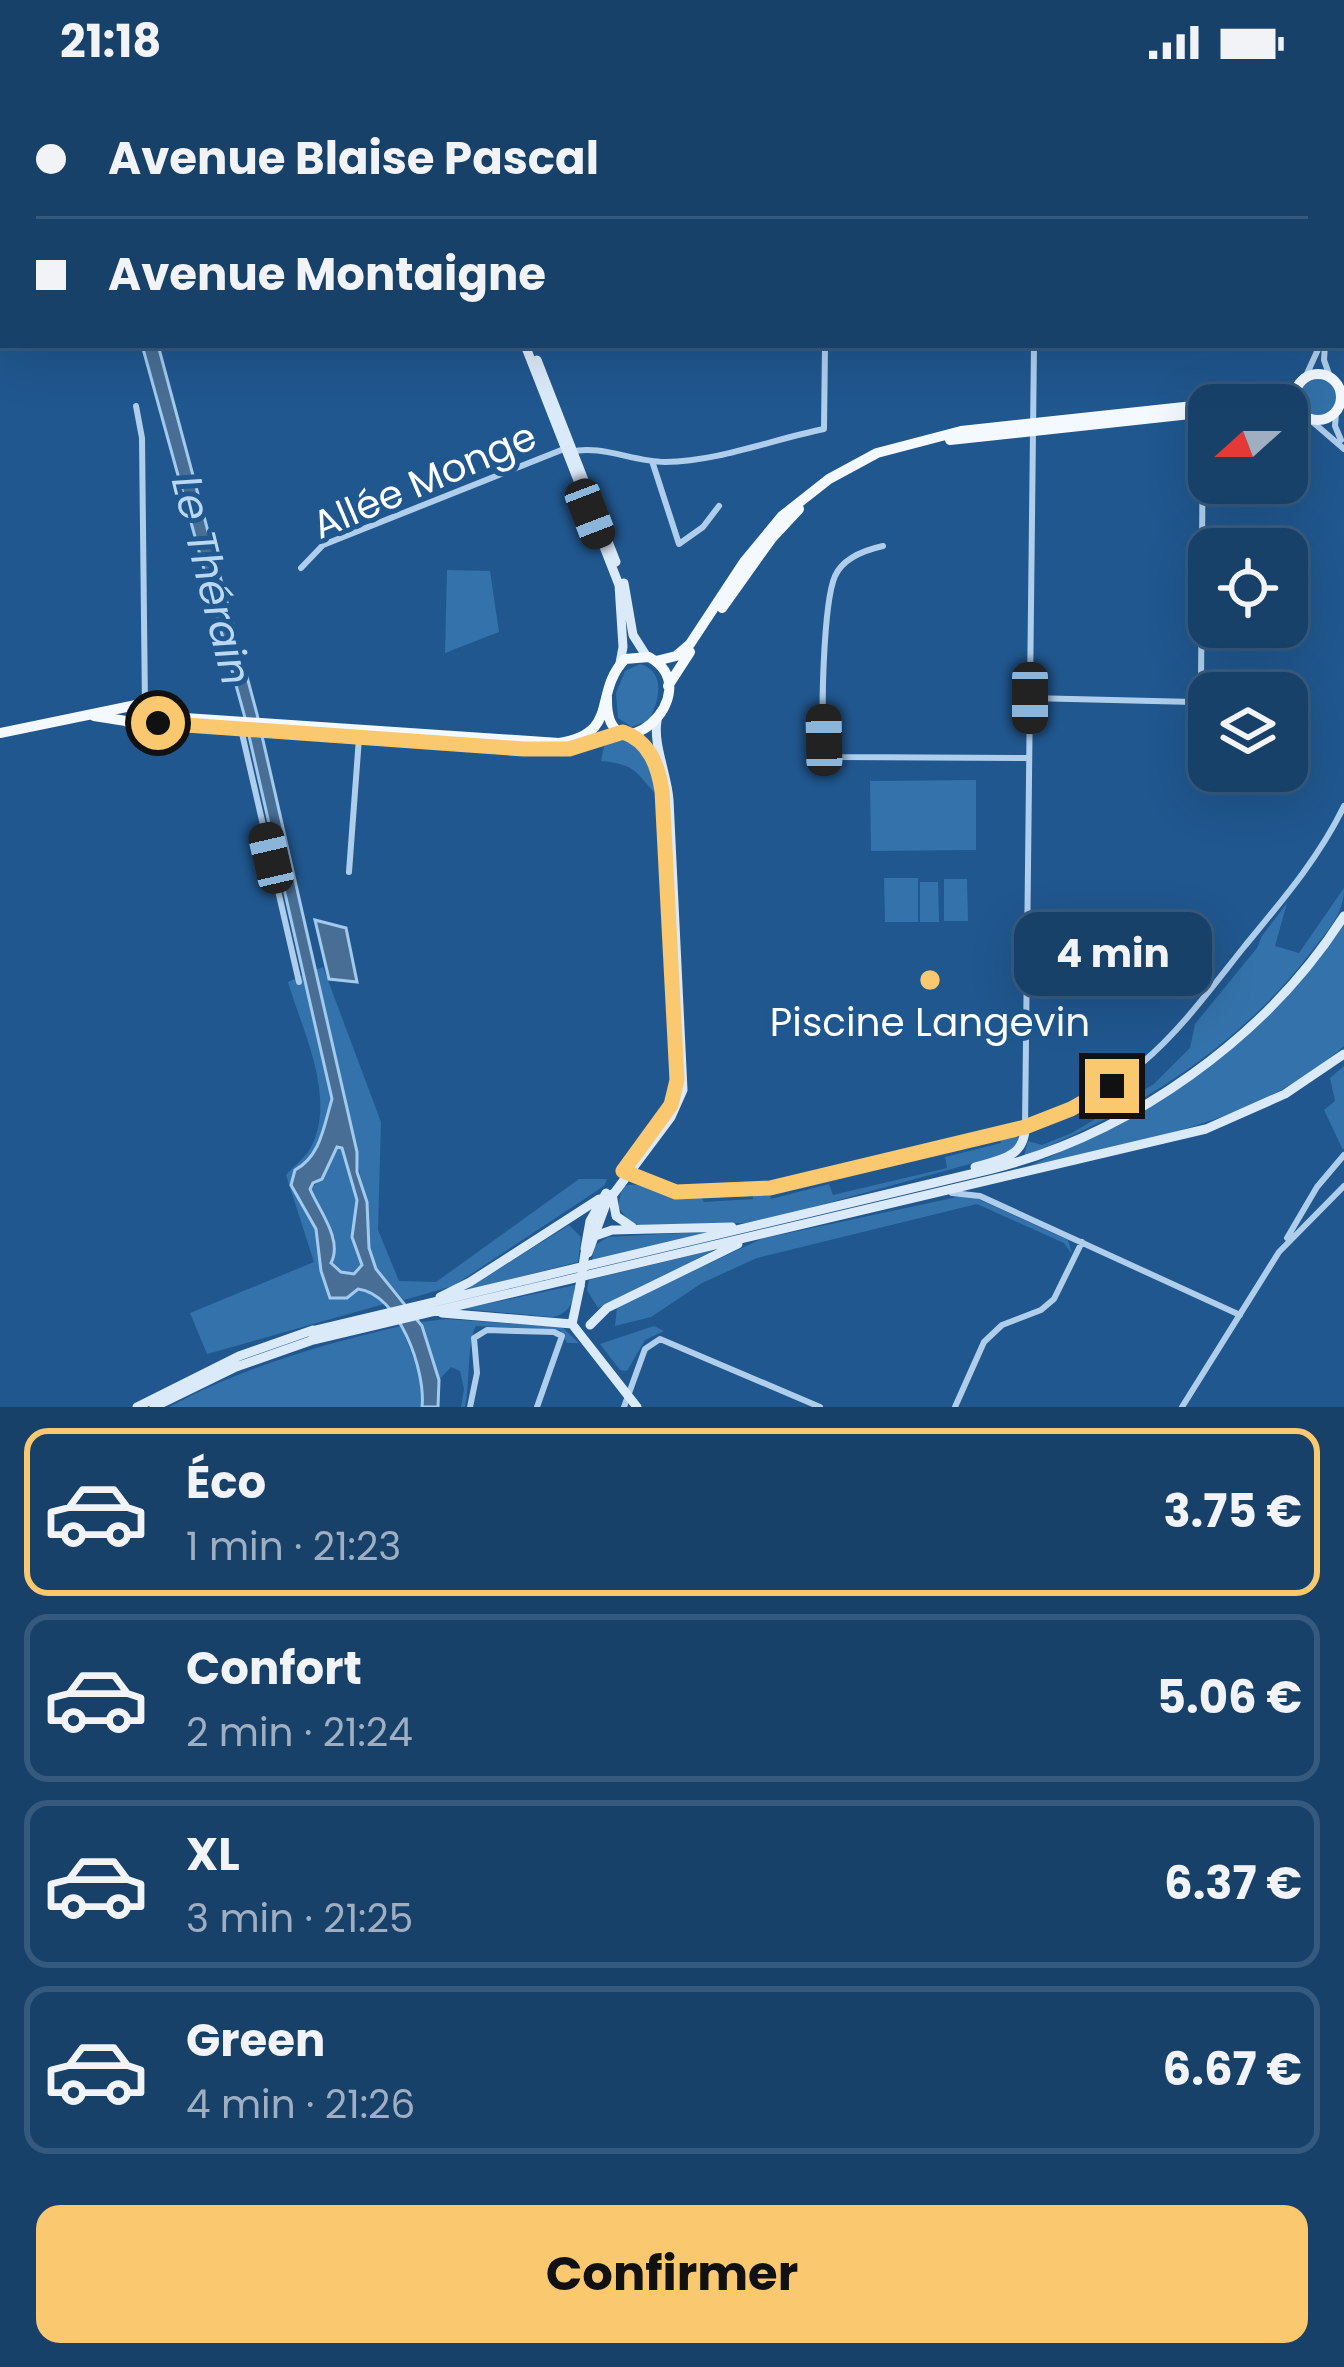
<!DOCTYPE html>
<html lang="fr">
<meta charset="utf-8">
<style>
:root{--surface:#18416a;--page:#254c72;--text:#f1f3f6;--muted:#9fafc1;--line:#365a7e;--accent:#f9c86f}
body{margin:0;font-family:Poppins,sans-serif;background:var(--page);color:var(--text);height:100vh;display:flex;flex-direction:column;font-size:45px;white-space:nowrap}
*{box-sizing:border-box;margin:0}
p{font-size:39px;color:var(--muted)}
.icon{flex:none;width:66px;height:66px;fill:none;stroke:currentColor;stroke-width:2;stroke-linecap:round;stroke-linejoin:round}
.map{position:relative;height:1323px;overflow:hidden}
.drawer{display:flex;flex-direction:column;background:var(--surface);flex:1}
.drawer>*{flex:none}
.top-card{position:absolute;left:0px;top:0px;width:1344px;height:264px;box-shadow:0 12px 48px #0002,0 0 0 3px var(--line);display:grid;align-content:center;height:264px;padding:0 36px;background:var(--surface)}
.needle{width:78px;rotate:249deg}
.buttons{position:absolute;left:1188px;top:300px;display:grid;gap:24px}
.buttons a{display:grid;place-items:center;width:120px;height:120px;border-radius:24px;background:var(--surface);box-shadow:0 12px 48px #0002,0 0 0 3px var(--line);font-size:60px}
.end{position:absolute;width:54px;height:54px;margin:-27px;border:15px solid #f9c86f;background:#111;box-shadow:0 0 0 6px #111}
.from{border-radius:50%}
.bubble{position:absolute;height:84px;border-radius:24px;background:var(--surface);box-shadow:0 12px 48px #0002,0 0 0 3px var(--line);font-size:39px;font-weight:700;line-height:84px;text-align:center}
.car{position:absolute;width:36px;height:72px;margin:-36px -18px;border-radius:15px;box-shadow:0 0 9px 3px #0007;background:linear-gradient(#222 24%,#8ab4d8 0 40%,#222 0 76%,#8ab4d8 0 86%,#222 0)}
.top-card b{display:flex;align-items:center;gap:42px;height:114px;font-size:45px}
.top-card b+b{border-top:3px solid var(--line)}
.top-card i{width:30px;height:30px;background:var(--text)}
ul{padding:21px 0 0;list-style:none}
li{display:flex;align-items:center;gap:36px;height:168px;margin:0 24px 18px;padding:0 12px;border:6px solid var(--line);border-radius:24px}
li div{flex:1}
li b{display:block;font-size:45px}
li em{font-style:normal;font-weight:700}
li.on{border-color:var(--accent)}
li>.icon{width:108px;height:108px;stroke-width:1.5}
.cta{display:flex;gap:24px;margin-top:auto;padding:24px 36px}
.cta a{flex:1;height:138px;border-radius:24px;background:var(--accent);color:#111;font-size:48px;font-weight:700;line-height:138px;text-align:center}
.status{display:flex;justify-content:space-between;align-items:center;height:84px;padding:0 60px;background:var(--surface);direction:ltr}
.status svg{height:33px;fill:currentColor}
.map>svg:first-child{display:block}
.green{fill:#3472ab}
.water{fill:#486e95;stroke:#a2caed;stroke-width:3;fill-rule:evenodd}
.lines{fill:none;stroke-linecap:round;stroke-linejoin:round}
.street{stroke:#afceec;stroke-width:6}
.secondary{stroke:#dbeaf9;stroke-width:9}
.primary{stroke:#f4f9ff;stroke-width:10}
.secondary-bridge{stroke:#dbeaf9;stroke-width:9}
.route{stroke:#f9c86f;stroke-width:15}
.poi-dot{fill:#f9c86f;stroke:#20578e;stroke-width:4.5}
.labels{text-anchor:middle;stroke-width:10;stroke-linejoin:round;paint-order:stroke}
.street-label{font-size:39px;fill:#fff;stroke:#20578e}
.poi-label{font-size:39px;fill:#fff;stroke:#20578e}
.water-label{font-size:42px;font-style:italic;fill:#bbd8f3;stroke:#20578e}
</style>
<div class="status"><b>21:18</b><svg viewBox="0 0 49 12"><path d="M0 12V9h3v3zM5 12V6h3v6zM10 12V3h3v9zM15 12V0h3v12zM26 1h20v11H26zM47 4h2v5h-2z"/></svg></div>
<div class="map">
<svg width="1344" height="1323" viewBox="0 0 1344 1323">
<rect width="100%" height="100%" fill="#20578e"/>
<path class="green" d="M1299 313a19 19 0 1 1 38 0a19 19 0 1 1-38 0Z
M447 486 490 487 499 548 445 569Z
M640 580C667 588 659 617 649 636L632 643 618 634 616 609 625 587Z
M619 654C649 662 654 685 659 713 637 692 639 680 601 677L605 658Z
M976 696V766L871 767 870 697Z
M884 794H918V838H885Z
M944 795H967L968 837H944Z
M920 798H938L939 838H920Z
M1344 804C1344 831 1327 847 1311 868 1239 963 1134 1029 1024 1072L1028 1057 1042 1061 1072 1049 1154 1000 1190 964 1195 940 1257 864 1262 852 1287 819 1275 862 1299 869Z
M1344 841V962C1256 1040 1139 1057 1029 1082 1156 1028 1261 953 1344 841Z
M323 883 381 1038 378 1146 399 1197 436 1198 579 1095H607L604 1102 453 1202 404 1216 376 1185 369 1164 357 1068 316 886Z
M303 891C311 923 331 983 332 1013 332 1037 316 1075 295 1086 293 1118 309 1122 316 1148 323 1170 321 1192 330 1213L347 1214C361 1199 372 1206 384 1220L207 1270 190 1229 314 1178 286 1091C294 1082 306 1073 311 1063 337 1014 302 946 288 898Z
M1344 982V1064L1343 1066 1324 1026 1335 1017 1330 994Z
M1014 1050 1020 1054 1010 1069 773 1134 746 1139 642 1141 631 1140 618 1123 622 1103C639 1095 674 1112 700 1111L704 1118 753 1115V1109H769L771 1115 829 1100 833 1111 947 1084 945 1073 1001 1059 1000 1054Z
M337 1063 343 1064 357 1116 352 1153 362 1181 354 1190 341 1188 331 1179 335 1154 310 1105 322 1095Z
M962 1112 976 1114 1068 1156 1072 1170 1064 1159 977 1120 757 1174 702 1199 651 1233 615 1242 617 1223 761 1155Z
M569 1141 581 1153 578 1178 464 1207Z
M719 1147 592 1177 594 1162 608 1153Z
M714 1166 598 1224 587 1206 589 1196Z
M576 1201C573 1217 571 1229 553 1233L463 1225Z
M446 1235 562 1243 579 1259H567L560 1246 476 1242C467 1256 470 1302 465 1323H461L464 1305 460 1287 451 1283 439 1296 421 1238Z
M401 1242 422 1296V1323H169C243 1283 320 1261 401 1242Z
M654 1242 664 1247 645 1256 627 1287 620 1286 600 1260Z"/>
<path class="water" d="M142 261H158L257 630 357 1068V1088L367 1118 369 1164 376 1185 422 1242 439 1296 438 1323H422C426 1287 399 1210 358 1205L347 1214H330L321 1187 316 1145 291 1101 295 1086C321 1072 324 1041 332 1015L244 630ZM337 1063 342 1064 357 1116 352 1153 362 1181 354 1190 341 1188 331 1179C343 1156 320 1128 310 1105L313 1099 322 1095Z
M315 836 346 844 357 898 329 895Z"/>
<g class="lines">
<path class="street" d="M731 3 732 0
M880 3V0
M1037 3V0
M1341 12 1342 0
M1341 89 1344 56
M1325 261 1324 276 1330 293
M1305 294 1320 261
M136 322 142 354 145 624
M1336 329 1335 342 1341 356
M1308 334 1344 365
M570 368C601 360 633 378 665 378 720 377 770 356 824 345L825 261
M652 377 679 460 703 443 719 422
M883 462C865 466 843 474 835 492 824 517 819 639 826 666L837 673 1029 674
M301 484 323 461 569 363
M1030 614 1194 618 1201 602 1203 329
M241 645 299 898
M349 788 359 654
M1025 1043 1034 261
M623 1087C685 1127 769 1104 836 1089 940 1064 1058 1051 1142 979 1181 946 1212 903 1244 863 1281 818 1319 774 1344 722
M952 1109 980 1112 1240 1231
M1287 1154 1317 1103 1344 1071
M470 1323 477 1289 474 1254 487 1246 554 1248 562 1252 537 1323
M624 1323 645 1265 660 1255 820 1323
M955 1323 984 1258 1002 1241 1041 1226 1054 1215 1082 1158
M1182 1323 1279 1168 1344 1102"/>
<path class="secondary" d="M426 0 427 3
M525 261 619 501 623 563 620 579
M537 276 616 478
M624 499 633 551 647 573
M631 650 651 670 660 695 669 851
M673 1018 677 1000 674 946
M975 1083C1000 1076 1025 1073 1025 1043
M612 1110 616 1132 632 1143
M595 1152 612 1146 732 1143
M585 1165 590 1137 606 1109
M588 1169 606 1120 671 1033 683 1006 669 716C667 689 653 661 657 637
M440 1213 470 1198 599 1115
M442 1229 572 1240 637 1323
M572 1240 580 1202
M590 1241 607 1224 738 1160
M308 1248 992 1085C1131 1050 1267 953 1344 832
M137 1323 239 1272 313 1246
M154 1323 236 1283 313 1256 1206 1045 1285 1010 1344 970"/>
<path class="primary" d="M1295 313a23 23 0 1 1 46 0a23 23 0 1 1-46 0Z
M950 356 1209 328
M722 524 772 454 799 425
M656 577 676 572 690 560 744 478 782 432 829 395 877 369 961 347 1277 313 1297 304
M668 602 690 568
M94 632 126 637 135 643 149 639 173 640
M246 645 552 666 579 663 623 648
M0 649 136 621 155 630 185 634 559 659C621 649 592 610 625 575L649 573C713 609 605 701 607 613"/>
<path class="secondary-bridge" d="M580 1202 585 1169"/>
</g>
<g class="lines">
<path class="route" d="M158 639 524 665H569L623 648C649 657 658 681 662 707L677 996 671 1021 623 1087 676 1108 770 1104 1025 1043 1071 1025 1112 1002"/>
</g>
<circle class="poi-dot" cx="930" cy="896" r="12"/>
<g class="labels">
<g class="street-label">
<text transform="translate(424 396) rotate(-23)" y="14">Allée Monge</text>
</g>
<g class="poi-label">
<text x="930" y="952">Piscine Langevin</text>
</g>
<g class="water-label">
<text transform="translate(212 496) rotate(76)" y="15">Le Thérain</text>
</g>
</g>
</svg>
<div class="buttons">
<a><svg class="needle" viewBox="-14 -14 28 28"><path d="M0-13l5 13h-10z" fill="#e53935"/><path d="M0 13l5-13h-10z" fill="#9fafc1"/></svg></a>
<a><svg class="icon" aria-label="locate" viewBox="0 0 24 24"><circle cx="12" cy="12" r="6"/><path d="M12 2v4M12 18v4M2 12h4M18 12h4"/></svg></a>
<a><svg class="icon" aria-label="layers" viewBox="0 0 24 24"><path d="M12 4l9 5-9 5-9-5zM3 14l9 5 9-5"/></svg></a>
</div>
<i class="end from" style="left:158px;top:639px"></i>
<i class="end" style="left:1112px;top:1002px"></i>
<div class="bubble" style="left:1014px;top:828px;width:198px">4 min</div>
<i class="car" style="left:590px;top:430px;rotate:159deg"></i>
<i class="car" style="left:1030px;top:614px;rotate:180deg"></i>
<i class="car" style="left:824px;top:656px;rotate:359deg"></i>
<i class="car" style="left:271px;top:774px;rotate:347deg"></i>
<div class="top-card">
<b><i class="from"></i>Avenue Blaise Pascal</b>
<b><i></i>Avenue Montaigne</b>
</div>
</div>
<section class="drawer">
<ul>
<li class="on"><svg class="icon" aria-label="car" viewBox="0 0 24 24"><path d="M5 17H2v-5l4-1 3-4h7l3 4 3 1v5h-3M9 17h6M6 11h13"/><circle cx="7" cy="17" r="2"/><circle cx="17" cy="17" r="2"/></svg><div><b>Éco</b><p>1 min · 21:23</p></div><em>3.75 €</em></li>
<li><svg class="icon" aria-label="car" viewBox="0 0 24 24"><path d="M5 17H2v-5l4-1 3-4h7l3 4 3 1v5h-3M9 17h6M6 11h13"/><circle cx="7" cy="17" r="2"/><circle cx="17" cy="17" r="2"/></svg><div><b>Confort</b><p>2 min · 21:24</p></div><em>5.06 €</em></li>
<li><svg class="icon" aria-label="car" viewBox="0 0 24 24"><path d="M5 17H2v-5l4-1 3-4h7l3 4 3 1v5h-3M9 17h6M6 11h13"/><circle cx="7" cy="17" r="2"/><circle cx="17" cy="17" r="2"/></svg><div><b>XL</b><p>3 min · 21:25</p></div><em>6.37 €</em></li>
<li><svg class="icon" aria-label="car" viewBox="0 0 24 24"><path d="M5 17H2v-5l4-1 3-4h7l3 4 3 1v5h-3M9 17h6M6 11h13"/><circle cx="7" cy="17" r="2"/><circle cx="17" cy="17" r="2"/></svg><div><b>Green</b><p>4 min · 21:26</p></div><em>6.67 €</em></li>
</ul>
<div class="cta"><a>Confirmer</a></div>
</section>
